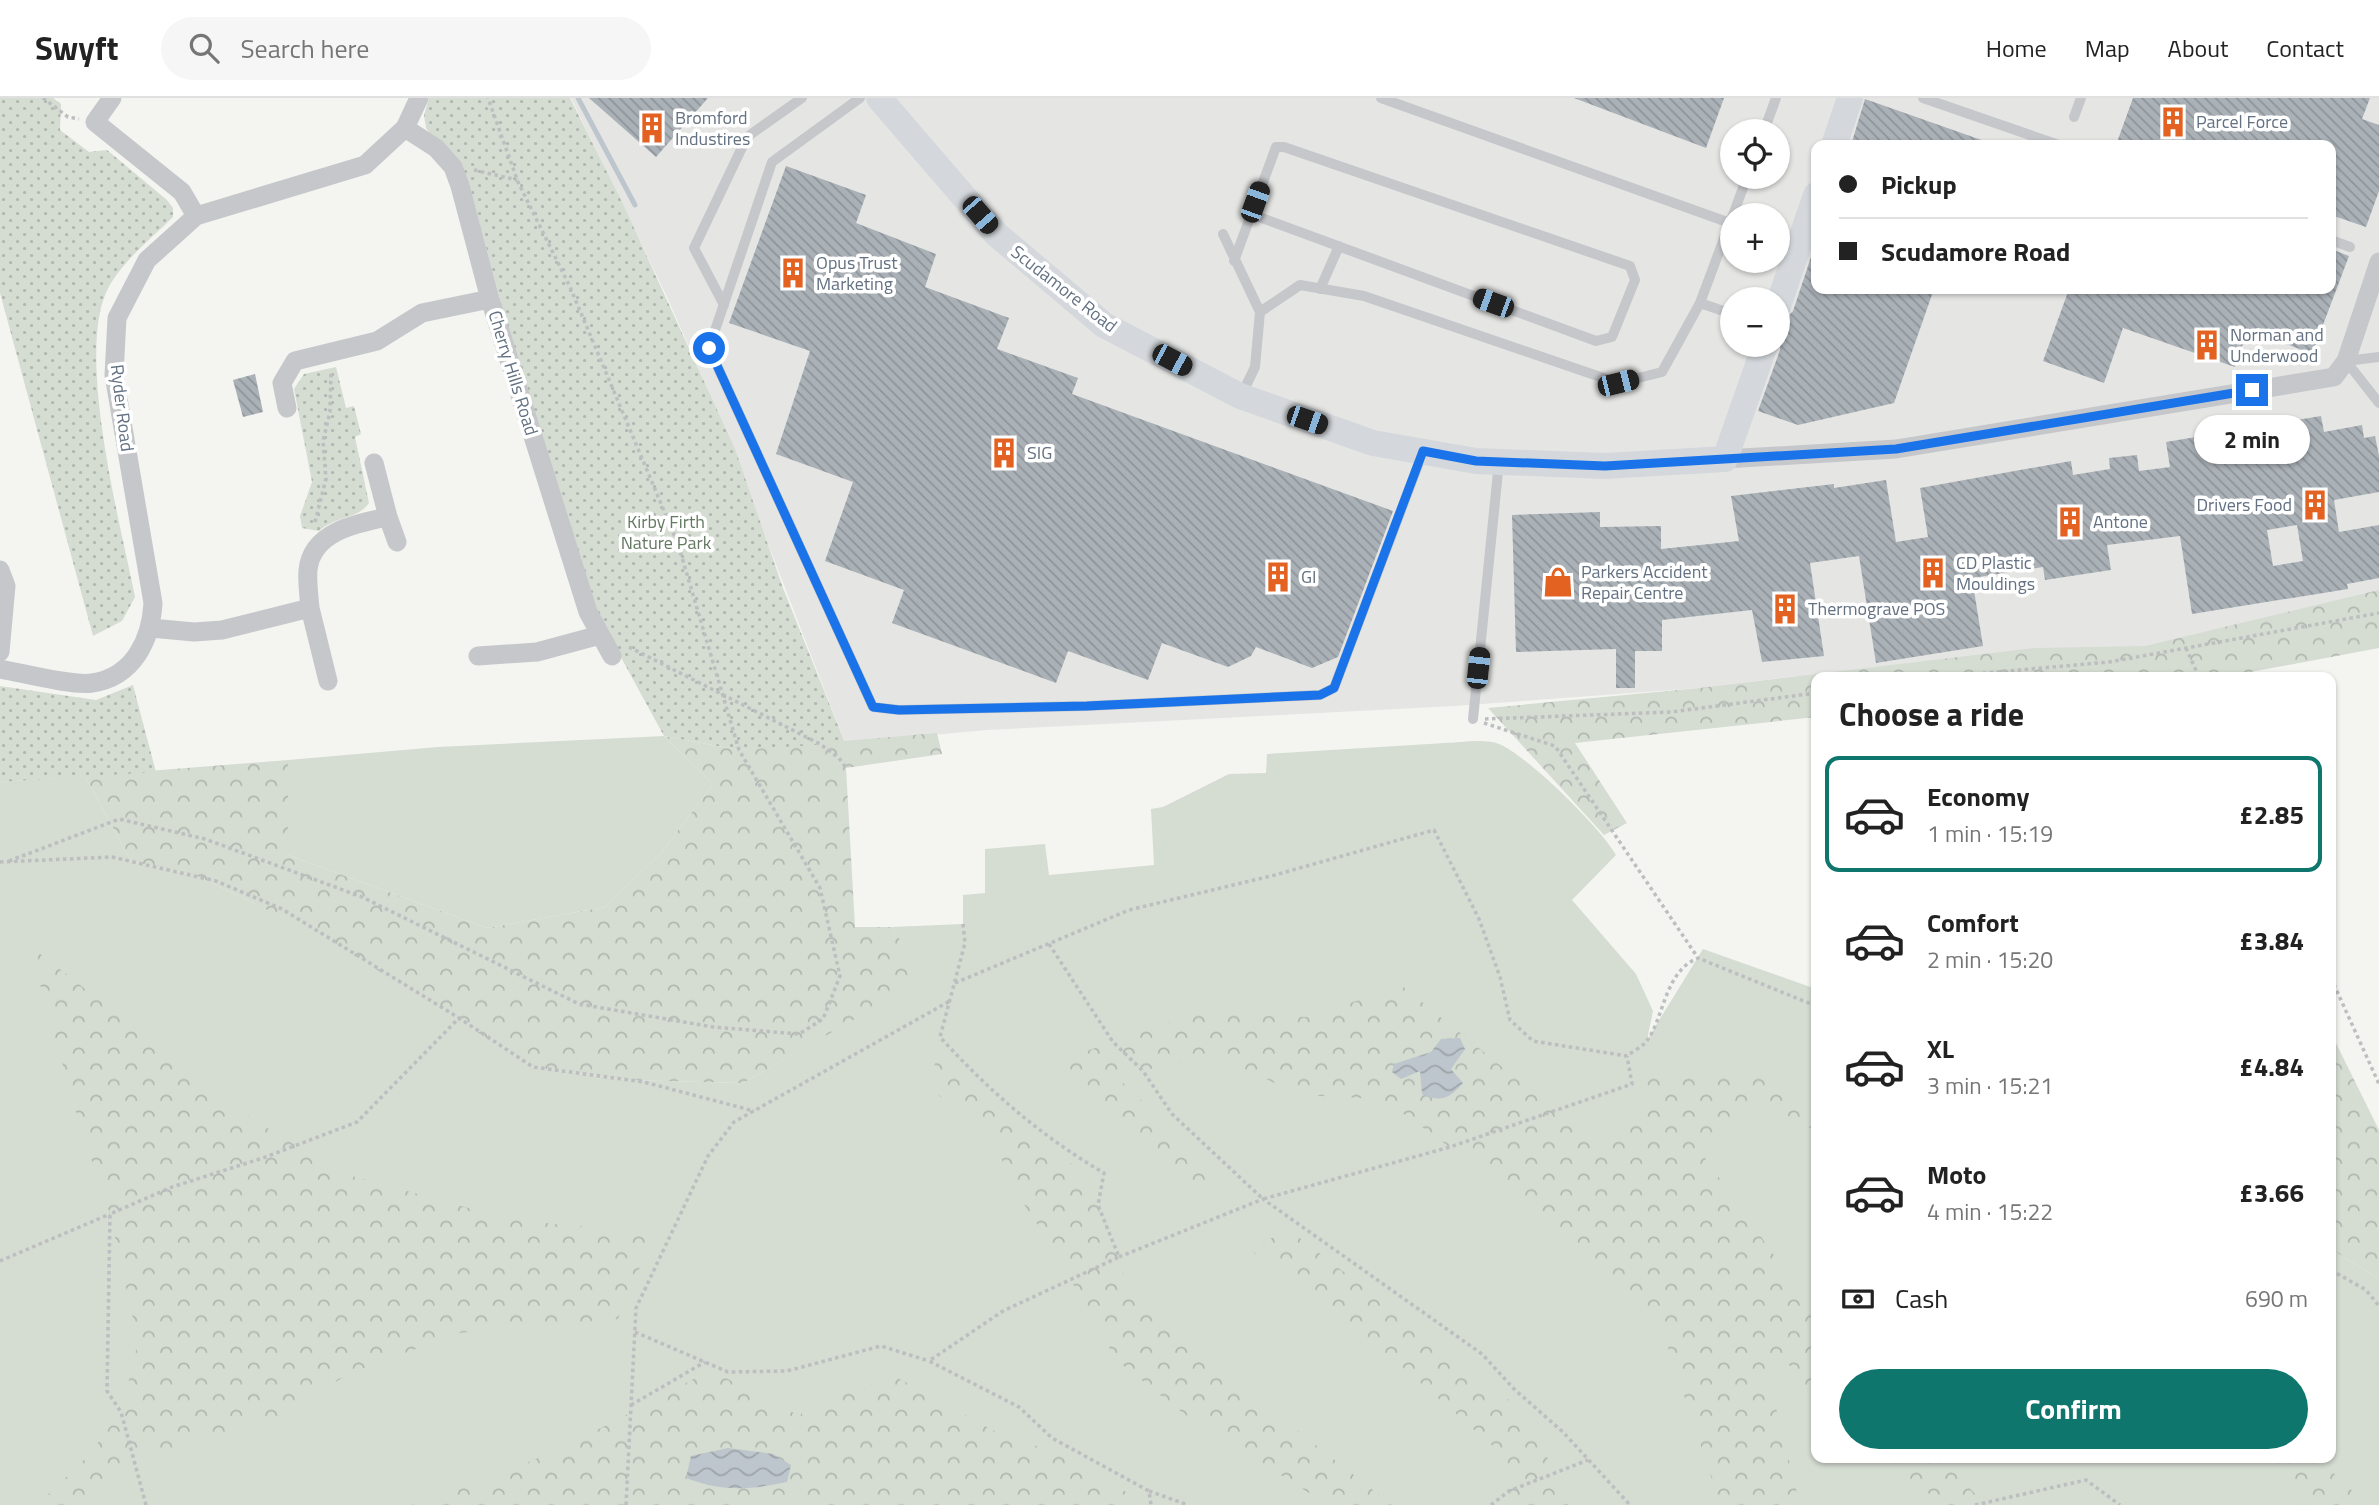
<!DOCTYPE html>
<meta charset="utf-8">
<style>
:root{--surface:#fff;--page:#f6f6f6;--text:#222;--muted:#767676;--line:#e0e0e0;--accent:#0f766e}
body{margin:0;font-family:"Titillium Web",sans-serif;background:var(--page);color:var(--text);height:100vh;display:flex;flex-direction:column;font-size:26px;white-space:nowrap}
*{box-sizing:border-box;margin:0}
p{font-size:23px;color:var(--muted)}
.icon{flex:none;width:38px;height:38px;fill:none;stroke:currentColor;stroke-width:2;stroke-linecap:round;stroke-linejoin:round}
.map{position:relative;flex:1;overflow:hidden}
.side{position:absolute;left:1811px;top:574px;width:525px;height:791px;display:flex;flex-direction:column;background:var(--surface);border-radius:14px;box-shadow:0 2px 5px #0004}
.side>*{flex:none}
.top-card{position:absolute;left:1811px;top:42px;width:525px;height:154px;border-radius:14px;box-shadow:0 2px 5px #0004;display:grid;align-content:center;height:154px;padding:0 28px;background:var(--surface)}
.tools{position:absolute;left:1720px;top:21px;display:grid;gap:14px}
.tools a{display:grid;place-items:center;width:70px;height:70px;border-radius:50%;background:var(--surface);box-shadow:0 2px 5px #0004;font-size:35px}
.end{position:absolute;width:32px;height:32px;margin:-16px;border:9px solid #1a73e8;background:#fff;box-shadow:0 0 0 4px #fff}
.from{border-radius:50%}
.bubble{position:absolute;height:49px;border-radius:24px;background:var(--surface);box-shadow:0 2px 5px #0004;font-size:23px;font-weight:700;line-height:49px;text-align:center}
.car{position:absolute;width:21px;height:42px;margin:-21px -10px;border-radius:9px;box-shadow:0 0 5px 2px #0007;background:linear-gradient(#222 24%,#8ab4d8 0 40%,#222 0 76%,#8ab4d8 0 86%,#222 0)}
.top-card b{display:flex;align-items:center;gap:24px;height:66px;font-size:26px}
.top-card b+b{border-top:2px solid var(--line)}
.top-card i{width:18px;height:18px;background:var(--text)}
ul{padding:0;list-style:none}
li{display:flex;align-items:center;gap:21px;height:116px;margin:0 14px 10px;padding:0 14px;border:4px solid transparent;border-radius:14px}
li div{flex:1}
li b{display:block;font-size:26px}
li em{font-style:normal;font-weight:700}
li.current{border-color:var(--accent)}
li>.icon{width:63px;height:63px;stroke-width:1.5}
h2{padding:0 28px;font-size:32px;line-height:84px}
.pay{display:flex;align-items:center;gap:18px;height:77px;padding:0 28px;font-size:26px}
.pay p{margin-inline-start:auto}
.action{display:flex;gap:14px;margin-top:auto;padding:14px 28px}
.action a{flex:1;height:80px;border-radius:42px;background:var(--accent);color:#fff;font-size:28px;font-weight:700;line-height:80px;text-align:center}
header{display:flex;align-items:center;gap:42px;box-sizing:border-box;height:98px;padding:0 35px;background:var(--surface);border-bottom:2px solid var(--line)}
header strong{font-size:33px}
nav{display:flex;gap:38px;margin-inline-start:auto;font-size:24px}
.search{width:490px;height:63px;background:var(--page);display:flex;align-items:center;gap:18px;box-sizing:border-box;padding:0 24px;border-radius:38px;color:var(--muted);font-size:26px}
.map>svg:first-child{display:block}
.built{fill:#e5e6e4;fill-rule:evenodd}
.grass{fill:#d5dcd2}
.forest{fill:url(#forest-crowns)}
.park{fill:url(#park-dots)}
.water{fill:url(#water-waves)}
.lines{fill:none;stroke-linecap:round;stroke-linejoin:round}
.stream{stroke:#bdc6cc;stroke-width:5}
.building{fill:url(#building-back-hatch);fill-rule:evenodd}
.path{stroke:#bcbec0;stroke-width:3.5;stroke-dasharray:3.5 3.5;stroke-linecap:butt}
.lane{stroke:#c5c7cb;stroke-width:10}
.street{stroke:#c5c7cb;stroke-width:19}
.secondary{stroke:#d4d8dc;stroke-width:26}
.route{stroke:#1a73e8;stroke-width:9}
.labels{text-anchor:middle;stroke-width:7;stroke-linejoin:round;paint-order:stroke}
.poi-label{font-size:18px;fill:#637182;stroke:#fff;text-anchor:start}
.street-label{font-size:18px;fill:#637182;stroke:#fff}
.park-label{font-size:18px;fill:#657962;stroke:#fff}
</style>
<header>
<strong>Swyft</strong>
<div class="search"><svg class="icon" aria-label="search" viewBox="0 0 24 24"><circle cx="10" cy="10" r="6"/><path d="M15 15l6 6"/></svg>Search here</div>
<nav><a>Home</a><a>Map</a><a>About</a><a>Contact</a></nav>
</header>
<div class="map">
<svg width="2379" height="1407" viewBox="0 0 2379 1407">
<defs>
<pattern id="forest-crowns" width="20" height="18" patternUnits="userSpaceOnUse" patternTransform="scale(1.75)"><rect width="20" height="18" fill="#d5dcd2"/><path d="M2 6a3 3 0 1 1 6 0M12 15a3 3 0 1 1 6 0" fill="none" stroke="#b0b7b0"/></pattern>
<pattern id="park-dots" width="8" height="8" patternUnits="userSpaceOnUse" patternTransform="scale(1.75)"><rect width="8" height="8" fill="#d5dcd2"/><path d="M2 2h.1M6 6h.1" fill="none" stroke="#b0b7b0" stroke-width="1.8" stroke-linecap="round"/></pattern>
<pattern id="water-waves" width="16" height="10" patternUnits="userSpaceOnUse" patternTransform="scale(1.75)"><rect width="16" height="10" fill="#bdc6cc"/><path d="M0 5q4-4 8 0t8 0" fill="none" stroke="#9da5ab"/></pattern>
<pattern id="building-back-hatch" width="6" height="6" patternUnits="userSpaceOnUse" patternTransform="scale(1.75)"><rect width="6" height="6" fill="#aab1b7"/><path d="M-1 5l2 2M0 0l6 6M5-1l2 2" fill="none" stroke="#8e949a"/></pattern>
</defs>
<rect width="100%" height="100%" fill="#f4f5f1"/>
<path class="built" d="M571 0H2379V502L2145 548 1789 579 1699 590 1455 608 987 632 845 645 712 301 667 199ZM1732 33H1778V79H1732ZM1816 47H2331V191H1816ZM1732 117H1778V163H1732ZM1732 201H1778V247H1732Z"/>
<path class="grass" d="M664 638 713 686 662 754 605 809 487 830 288 757V662L438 649Z
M1445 645C1460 645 1485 640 1499 646 1528 658 1600 729 1616 757L1572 802 1636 876 1653 913 1647 942 1703 851 1816 891V1360H2331V1151L2379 1181V1407H0V684L85 678 131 763 197 778 327 840 533 969 627 982 743 985 924 881 892 829 963 826V797L985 795V751L1045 746 1049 777 1154 767 1151 711 1163 709 1229 676 1266 675 1267 656Z"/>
<path class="forest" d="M2379 492V550L2224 579H1816V619L1575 645 1627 725 1604 737 1488 610 1699 590 2034 550 2145 548Z
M937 635 942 656 846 670 855 829H892L925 881 743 985 627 982 533 969 326 840 197 778 131 763 85 678 288 662V757L487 830 605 809 662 754 713 686 664 638 739 652Z
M29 847 246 1017 341 1075 487 1115 552 1126 655 1134 618 1221 459 1235 348 1276 285 1317 135 1361 85 1407H37L88 1358 121 1314 138 1244 110 1116 80 1028Z
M1401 887 1595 1044 1639 1018 1649 976 1745 972 1816 1012V1033L1756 1001 1712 1036 1700 1053 1816 1216V1301L1786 1263 1765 1265 1800 1407H1740L1718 1399 1663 1235 1548 1120 1383 1001 1301 997 1215 958 1116 978 1222 1081 1190 1094 1061 962 1195 915 1311 919Z
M2331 935 2379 1032V1181L2331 1151Z
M938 955 1011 1021 1084 1075 1119 1159 1127 1190 1199 1255 1392 1407H1328L1184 1316 1120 1265 1093 1227 1062 1163 1006 1080 994 1026H975L928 989Z
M1288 1131 1362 1188 1437 1251 1511 1303 1541 1345 1568 1407H1513L1495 1350 1391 1259 1250 1152Z
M710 1272 800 1318 807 1306 896 1279 1005 1339 1047 1351 1141 1402 1142 1407H823L817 1403 769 1399 737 1407H411C516 1377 614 1325 710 1272Z
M1870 1360H1940L1986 1407H1948Z
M2267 1360C2318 1360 2332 1367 2364 1407H2304Z"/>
<path class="park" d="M0 0H53L61 6 60 32 89 54 107 52 167 102 173 110V119C151 141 128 158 111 185 72 246 121 427 135 499L122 523 93 538 0 195Z
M429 0H570L623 106 735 351 783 490 845 645 739 652 664 638 595 512 517 264 472 97 426 30 424 17Z
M336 269 346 310 354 308 361 336 355 339 369 405C357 422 335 418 319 433L302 430 300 418 312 384 294 291 304 276Z
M133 587 156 674 0 684V588L96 602Z"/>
<path class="water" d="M1460 940 1465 951 1451 971 1463 985C1450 1000 1441 1005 1422 996L1420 973 1401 981 1392 974 1394 966 1431 954 1441 941Z
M728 1350 773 1356 791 1367 787 1384C748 1392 724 1394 686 1380L691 1358Z"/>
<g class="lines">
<path class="stream" d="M578 0 635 107"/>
</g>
<path class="building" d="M589 0H708L656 59Z
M1574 0H1724L1706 50Z
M2133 0H2370L2362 21 2379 27V93L2366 129 2331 117V47H2116Z
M1865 1 1990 45V47H1851Z
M786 68 866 97 856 125 936 156 925 189 1009 220 997 251 1078 280 1072 296 1393 413 1338 559 1312 570 1256 549 1251 558 1228 569 1162 545 1148 582 1068 553 1056 585 892 525 904 492 825 463 853 384 776 356 810 253 729 225Z
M1816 144V191H1934L1894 305 1798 327 1758 313 1780 252 1778 229 1793 213Z
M2331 151 2349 158 2312 256 2248 231 2235 269 2123 230 2104 285 2043 263 2069 191H2331Z
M255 276 263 314 243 319 233 282Z
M2321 318 2324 334 2362 327 2364 340 2375 338 2379 358V394L2334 402 2339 434 2379 427V480L2347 486 2348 491 2192 516 2180 438 2107 447 2111 472 2045 482 2043 469 1972 480 1983 548 1876 565 1859 458 1810 465 1824 558 1762 564 1752 512 1662 522V553H1635V590H1616V551L1516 554 1512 417 1600 414V429L1661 428V451L1739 443 1731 398 1834 386V390L1886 382 1896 444 1928 439 1920 390 2071 363 2073 377 2110 371 2109 360 2137 357 2139 373 2170 369 2166 344ZM2297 427 2303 463 2273 468 2267 432Z"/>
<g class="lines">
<path class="path" d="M43 0 68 19 79 21
M474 72 517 82
M315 424 326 381 323 343 330 314 331 274
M629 549 820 646 839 660 846 670
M2186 550 2199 579
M1941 579 2109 564 2379 515
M1485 621 1671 614 1816 595
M1484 625 1555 648 1698 860
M9 763 119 721 205 741 362 799 579 906 713 929 799 936 823 921 840 878 820 790 739 652 678 446 570 189 518 84 488 0
M0 764 112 759 216 783 282 811 459 920
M963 826 965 845 940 939C988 992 1042 1039 1104 1075L1098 1107 1119 1159 1003 1213 929 1263 1019 1309 1052 1340 1149 1393 1151 1407
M1049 846 1113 944 1143 973 1172 1016 1263 1101 1450 1049 1632 986 1627 958
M2331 880 2379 986
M955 885 1129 812 1275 777 1434 732 1479 821 1500 879 1510 922 1533 943 1627 958C1632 954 1640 950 1645 945 1664 924 1663 874 1698 860L1816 908
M1119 1159 1263 1101 1482 1256 1514 1291 1563 1334 1630 1407
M0 1163 110 1116
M2331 1172 2366 1192 2379 1208
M635 1234 728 1274 787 1273 881 1248 929 1263
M631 1307 705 1264
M1149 1393 1188 1407
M146 1407 121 1314 107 1293 110 1116 172 1089 263 1060 357 1024 459 920 533 969 644 984 754 1013
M626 1407 636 1210 708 1058 734 1024 950 903
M1491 1407 1509 1393 1588 1362
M1975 1407 2086 1382 2120 1407"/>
<path class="lane" d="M860 0 772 64 709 250 873 609 899 612 1087 608 1320 597 1334 590 1423 354
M1381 0 1730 125
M1923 0 2059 47
M2074 19 2081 0
M1764 33 1776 0
M1733 117 1747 79
M1223 136 1260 214 1255 269 1241 298
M2331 142 2350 149
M1234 163 1276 49H1284L1630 168 1635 182 1612 239 1596 243 1251 116
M1320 191 1339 148
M1700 205 1732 216
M724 207 694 150 747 39 802 0
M1260 214 1300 187 1364 198 1618 285 1662 274 1700 205 1732 119
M2346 263 2379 305
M2346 263 2379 259
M1473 621 1499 364"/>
<path class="street" d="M112 0 95 24 182 94 196 118
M405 30 436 50 453 69 460 88 490 201 588 514 612 558
M287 310 282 285 295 263 377 243 422 215 490 201
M1725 361 1896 351 2334 279 2346 263 2379 164
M388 419 397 444
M0 472 6 488 0 554
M310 510 328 583
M151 530 194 534 222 532 310 510C309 498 307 484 308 472 312 433 358 425 388 419L374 365
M478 558 537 554 600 537
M0 571C23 575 72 588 92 585 134 579 151 541 153 505L114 277 117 220 147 162 196 118 365 67 405 30 419 0"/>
<path class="secondary" d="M879 0 996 136 1104 227 1240 298 1373 345 1476 363 1605 368 1725 361 1765 247
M1834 47 1850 0
M1778 208 1816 97"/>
</g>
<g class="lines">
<path class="route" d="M709 250 873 609 899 612 1087 608 1320 597 1334 590 1423 353 1476 363 1605 368 1896 351 2252 292"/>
</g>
<defs>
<g id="building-bare" transform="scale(2.415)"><path d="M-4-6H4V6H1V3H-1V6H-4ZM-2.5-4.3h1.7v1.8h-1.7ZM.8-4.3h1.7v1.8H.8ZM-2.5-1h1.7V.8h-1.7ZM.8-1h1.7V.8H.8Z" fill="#e46221" stroke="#fff" stroke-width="2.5" paint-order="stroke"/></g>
<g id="shop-bare" transform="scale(2.415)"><path d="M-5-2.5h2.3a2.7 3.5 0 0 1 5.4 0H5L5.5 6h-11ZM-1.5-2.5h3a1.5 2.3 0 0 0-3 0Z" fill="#e46221" stroke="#fff" stroke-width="2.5" paint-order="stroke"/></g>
</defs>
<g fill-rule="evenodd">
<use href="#building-bare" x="2173" y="24"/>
<use href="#building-bare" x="652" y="30"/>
<use href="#building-bare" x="793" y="175"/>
<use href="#building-bare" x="2207" y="247"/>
<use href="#building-bare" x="1004" y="355"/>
<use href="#building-bare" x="2315" y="407"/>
<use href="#building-bare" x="2070" y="424"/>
<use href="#building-bare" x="1933" y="475"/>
<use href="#building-bare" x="1278" y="479"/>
<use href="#shop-bare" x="1558" y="484"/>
<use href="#building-bare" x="1785" y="511"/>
</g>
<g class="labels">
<g class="poi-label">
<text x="675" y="26">Bromford<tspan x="675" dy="21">Industires</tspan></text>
<text x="2196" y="30">Parcel Force</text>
<text x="816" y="171">Opus Trust<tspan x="816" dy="21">Marketing</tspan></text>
<text x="2230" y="243">Norman and<tspan x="2230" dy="21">Underwood</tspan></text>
<text x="1027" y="361">SIG</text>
<text x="2292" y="413" text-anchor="end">Drivers Food</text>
<text x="2093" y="430">Antone</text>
<text x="1956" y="471">CD Plastic<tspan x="1956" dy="21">Mouldings</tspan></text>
<text x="1581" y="480">Parkers Accident<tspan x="1581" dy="21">Repair Centre</tspan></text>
<text x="1301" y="485">GI</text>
<text x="1808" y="517">Thermograve POS</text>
</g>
<g class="street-label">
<text transform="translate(1064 191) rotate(38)" y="6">Scudamore Road</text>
<text transform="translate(513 275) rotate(73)" y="6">Cherry Hills Road</text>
<text transform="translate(122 310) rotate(83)" y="6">Ryder Road</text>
</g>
<g class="park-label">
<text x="666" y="430">Kirby Firth<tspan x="666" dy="21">Nature Park</tspan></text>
</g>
</g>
</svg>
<div class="tools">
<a><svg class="icon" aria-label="locate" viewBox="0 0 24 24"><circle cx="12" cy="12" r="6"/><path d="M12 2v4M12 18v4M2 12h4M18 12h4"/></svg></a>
<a>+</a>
<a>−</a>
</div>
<i class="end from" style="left:709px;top:250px"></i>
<i class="end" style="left:2252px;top:292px"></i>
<div class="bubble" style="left:2194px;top:317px;width:116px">2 min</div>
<i class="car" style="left:1255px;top:104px;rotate:20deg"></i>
<i class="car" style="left:980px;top:117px;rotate:139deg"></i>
<i class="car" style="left:1493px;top:205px;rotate:290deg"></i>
<i class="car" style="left:1172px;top:262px;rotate:118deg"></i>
<i class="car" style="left:1618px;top:285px;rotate:76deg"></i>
<i class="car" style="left:1307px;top:322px;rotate:109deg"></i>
<i class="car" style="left:1478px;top:570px;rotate:6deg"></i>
<div class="top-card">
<b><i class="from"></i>Pickup</b>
<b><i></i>Scudamore Road</b>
</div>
<section class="side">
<h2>Choose a ride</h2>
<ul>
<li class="current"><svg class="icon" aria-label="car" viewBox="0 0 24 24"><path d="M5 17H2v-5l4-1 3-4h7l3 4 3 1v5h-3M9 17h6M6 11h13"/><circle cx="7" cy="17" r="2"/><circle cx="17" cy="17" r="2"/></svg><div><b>Economy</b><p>1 min · 15:19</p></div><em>£2.85</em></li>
<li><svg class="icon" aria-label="car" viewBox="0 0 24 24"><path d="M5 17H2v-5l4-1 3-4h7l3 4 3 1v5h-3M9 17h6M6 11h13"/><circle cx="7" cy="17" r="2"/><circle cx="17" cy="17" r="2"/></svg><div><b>Comfort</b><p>2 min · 15:20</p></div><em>£3.84</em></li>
<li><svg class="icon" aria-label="car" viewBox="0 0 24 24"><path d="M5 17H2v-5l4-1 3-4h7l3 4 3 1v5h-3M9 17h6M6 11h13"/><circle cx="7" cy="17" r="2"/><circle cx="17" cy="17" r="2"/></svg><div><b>XL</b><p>3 min · 15:21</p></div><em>£4.84</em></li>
<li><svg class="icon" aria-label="car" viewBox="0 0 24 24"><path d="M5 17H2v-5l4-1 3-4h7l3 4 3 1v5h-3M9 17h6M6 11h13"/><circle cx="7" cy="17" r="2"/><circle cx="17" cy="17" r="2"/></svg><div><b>Moto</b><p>4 min · 15:22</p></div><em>£3.66</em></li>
</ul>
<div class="pay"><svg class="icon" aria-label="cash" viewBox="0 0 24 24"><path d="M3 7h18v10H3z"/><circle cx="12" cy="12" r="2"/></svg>Cash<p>690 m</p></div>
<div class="action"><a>Confirm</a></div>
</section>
</div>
